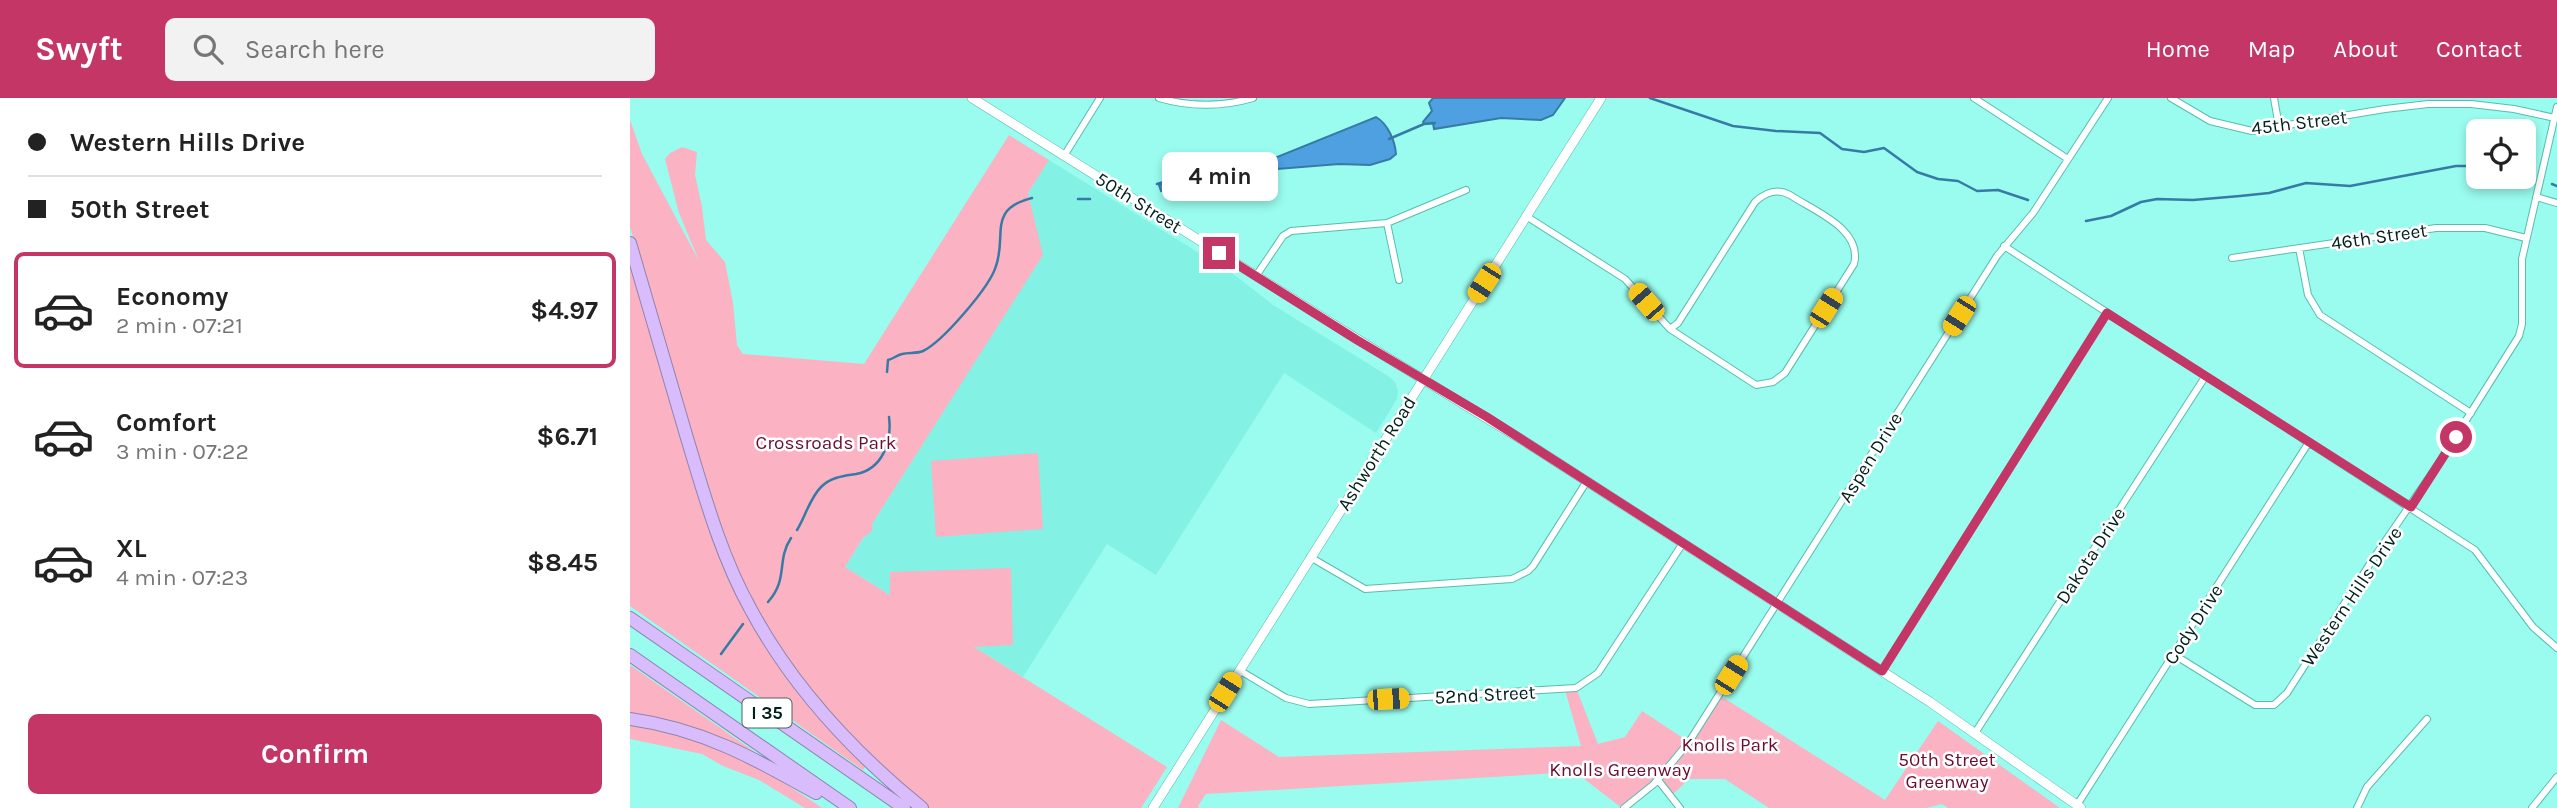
<!DOCTYPE html>
<meta charset="utf-8">
<style>
:root{--surface:#fff;--page:#f2f2f2;--text:#222;--muted:#767676;--line:#e0e0e0;--accent:#c33666}
body{margin:0;font-family:Karla,sans-serif;background:var(--page);color:var(--text);height:100vh;display:flex;flex-direction:column;font-size:26px;white-space:nowrap}
*{box-sizing:border-box;margin:0}
p{font-size:23px;color:var(--muted)}
.icon{flex:none;width:38px;height:38px;fill:none;stroke:currentColor;stroke-width:2;stroke-linecap:round;stroke-linejoin:round}
.map{position:relative;flex:1;overflow:hidden}
.side{display:flex;flex-direction:column;background:var(--surface);width:630px}
.side>*{flex:none}
.banner{display:grid;align-content:center;height:154px;padding:0 28px;background:var(--surface)}
.tools{position:absolute;left:1836px;top:21px;display:grid;gap:14px}
.tools a{display:grid;place-items:center;width:70px;height:70px;border-radius:10px;background:var(--surface);box-shadow:0 4px 10px #0003;font-size:35px}
.end{position:absolute;width:32px;height:32px;margin:-16px;border:9px solid #c33666;background:#fff;box-shadow:0 0 0 4px #fff}
.from{border-radius:50%}
.bubble{position:absolute;height:49px;border-radius:10px;background:var(--surface);box-shadow:0 4px 10px #0003;font-size:23px;font-weight:700;line-height:49px;text-align:center}
.car{position:absolute;width:21px;height:42px;margin:-21px -10px;border-radius:9px;box-shadow:0 0 5px 2px #0007;background:linear-gradient(#f5c518 24%,#345 0 40%,#f5c518 0 76%,#345 0 86%,#f5c518 0)}
.banner b{display:flex;align-items:center;gap:24px;height:66px;font-size:26px}
.banner b+b{border-top:2px solid var(--line)}
.banner i{width:18px;height:18px;background:var(--text)}
ul{padding:0;list-style:none}
li{display:flex;align-items:center;gap:21px;height:116px;margin:0 14px 10px;padding:0 14px;border:4px solid transparent;border-radius:10px}
li div{flex:1}
li b{display:block;font-size:26px}
li em{font-style:normal;font-weight:700}
li.active{border-color:var(--accent)}
li>.icon{width:63px;height:63px;stroke-width:1.5}
.primary-button{display:flex;gap:14px;margin-top:auto;padding:14px 28px}
.primary-button a{flex:1;height:80px;border-radius:10px;background:var(--accent);color:#fff;font-size:28px;font-weight:700;line-height:80px;text-align:center}
header{display:flex;align-items:center;gap:42px;box-sizing:border-box;height:98px;padding:0 35px;background:var(--accent);color:#fff}
header strong{font-size:33px}
nav{display:flex;gap:38px;margin-inline-start:auto;font-size:24px}
.search{width:490px;height:63px;background:var(--page);display:flex;align-items:center;gap:18px;box-sizing:border-box;padding:0 24px;border-radius:10px;color:var(--muted);font-size:26px}
main{display:flex;flex:1;min-height:0}
.map>svg:first-child{display:block}
.built{fill:#83f1e3}
.green{fill:#fbb2c2}
.water{fill:#4ea0e1;stroke:#377aa6;stroke-width:2}
.lines{fill:none;stroke-linecap:round;stroke-linejoin:round}
.stream{stroke:#377aa6;stroke-width:2.5}
.minor-casing{stroke:#59bcb0;stroke-width:8}
.secondary-casing{stroke:#59bcb0;stroke-width:10}
.motorway-casing{stroke:#8d85ae;stroke-width:14}
.minor{stroke:#fff;stroke-width:6}
.secondary{stroke:#fff;stroke-width:9}
.motorway{stroke:#d9bcfc;stroke-width:12}
.route{stroke:#c33666;stroke-width:9}
.labels{text-anchor:middle;stroke-width:5;stroke-linejoin:round;paint-order:stroke}
.shield{fill:#fff;stroke:#4c6360;stroke-width:2}
.shield-label{font-size:18px;font-weight:bold;fill:#00201c}
.street-label{font-size:19px;fill:#00201c;stroke:#fff}
.park-label{font-size:19px;fill:#680e30;stroke:#fff}
</style>
<header>
<strong>Swyft</strong>
<div class="search"><svg class="icon" aria-label="search" viewBox="0 0 24 24"><circle cx="10" cy="10" r="6"/><path d="M15 15l6 6"/></svg>Search here</div>
<nav><a>Home</a><a>Map</a><a>About</a><a>Contact</a></nav>
</header>
<main>
<section class="side">
<div class="banner">
<b><i class="from"></i>Western Hills Drive</b>
<b><i></i>50th Street</b>
</div>
<ul>
<li class="active"><svg class="icon" aria-label="car" viewBox="0 0 24 24"><path d="M5 17H2v-5l4-1 3-4h7l3 4 3 1v5h-3M9 17h6M6 11h13"/><circle cx="7" cy="17" r="2"/><circle cx="17" cy="17" r="2"/></svg><div><b>Economy</b><p>2 min · 07:21</p></div><em>$4.97</em></li>
<li><svg class="icon" aria-label="car" viewBox="0 0 24 24"><path d="M5 17H2v-5l4-1 3-4h7l3 4 3 1v5h-3M9 17h6M6 11h13"/><circle cx="7" cy="17" r="2"/><circle cx="17" cy="17" r="2"/></svg><div><b>Comfort</b><p>3 min · 07:22</p></div><em>$6.71</em></li>
<li><svg class="icon" aria-label="car" viewBox="0 0 24 24"><path d="M5 17H2v-5l4-1 3-4h7l3 4 3 1v5h-3M9 17h6M6 11h13"/><circle cx="7" cy="17" r="2"/><circle cx="17" cy="17" r="2"/></svg><div><b>XL</b><p>4 min · 07:23</p></div><em>$8.45</em></li>
</ul>
<div class="primary-button"><a>Confirm</a></div>
</section>
<div class="map">
<svg width="1927" height="710" viewBox="0 0 1927 710">
<rect width="100%" height="100%" fill="#99fcee"/>
<path class="built" d="M419 62 606 178 643 207 758 278 765 284 768 293 767 301 746 335 654 275 526 477 477 446 393 579 215 469 412 157 398 95Z"/>
<path class="green" d="M0 22 12 56 69 163 49 115 35 61 40 55 52 49 67 54 65 77 72 109 76 142 95 164 103 205 107 247 113 256 234 266 379 37 419 62 398 95 413 157 242 426V433L233 440 215 469 260 497V474L381 470 383 547 344 549 537 669 511 710H298L221 641 160 567 117 493 85 418 0 129Z
M0 164 77 421 167 593 193 625 235 669 233 672 0 508Z
M408 355 413 431 306 439 301 363Z
M0 567 132 659 0 616Z
M946 590 968 646 995 639 1012 613 1059 644 1089 597 1255 702 1308 623 1430 710H1318L1312 706 1296 710H1139L1095 681H1059L1041 698 1028 682 992 710 945 674 576 696 568 708 569 710H548L591 622 649 659 951 648 935 592Z
M0 625C16 628 32 630 48 635 100 651 147 679 192 710H175L129 682 93 668 72 656 0 641Z"/>
<path class="water" d="M803 0H935L923 17 911 22 871 20 804 31 803 25 794 26 793 24 802 13 799 5Z
M746 19C758 26 765 43 766 56L760 61 740 67 709 66 647 71 636 68 642 61Z
M548 66 568 72 617 67C629 79 615 85 605 90L606 83C584 80 584 89 564 93 553 95 542 88 531 93L529 87 545 83 547 79 542 69Z"/>
<g class="lines">
<path class="stream" d="M1020 0 1103 28 1146 33 1190 35 1212 51 1234 54 1254 50 1287 74 1308 81 1328 83 1347 93 1368 92 1398 102
M759 41 794 26 805 25
M619 72 636 68
M1894 77 1896 78
M527 86 550 79
M1922 86 1927 88
M448 101H460
M1456 123 1481 118 1511 104 1527 101 1563 102 1610 98 1639 95 1676 85 1720 88 1826 68H1848
M257 274 258 262C263 261 267 257 272 256 279 254 286 256 293 253 312 244 360 189 366 168 377 137 357 111 402 100
M167 432C175 419 180 400 191 389 201 379 213 378 226 376 253 371 262 343 259 319
M138 504C159 480 146 463 161 440
M91 556 113 526"/>
<g class="minor-casing">
<path id="minor" d="M529 0C560 9 592 9 623 0
M1344 0 1438 61
M1541 0 1580 23 1622 33 1755 11 1798 6H1841L1884 11 1925 20
M1644 0 1649 29
M434 58 470 0
M1906 99 1927 105
M896 118 995 181 1040 231 1126 287 1143 284 1155 275 1224 166C1233 131 1184 113 1160 97 1147 90 1136 94 1125 104L1048 225 1040 231
M757 125 769 182
M1374 148 1845 452 1903 529 1927 550
M1669 150 1678 197 1690 217 1841 315
M1602 160 1806 130H1855L1896 140
M626 178 653 138 661 133 757 125 836 92
M680 459 735 491 882 481 898 473 903 468 957 383
M1543 556 1625 607H1644L1657 595 1743 461 1811 362 1889 238 1892 226V161L1927 9
M609 572 656 600 679 606 946 590 968 575 1053 445
M1252 573 1477 215
M1345 635 1575 279
M1028 682 1050 710
M1447 707 1679 344
M994 710 1024 686 1059 644 1367 158 1403 115 1478 0
M1727 710 1737 689 1797 621
M1902 710 1927 679"/>
</g>
<g class="secondary-casing">
<path id="secondary" d="M342 0 727 241 894 343 1300 604 1451 710
M523 710 971 0"/>
</g>
<g class="motorway-casing">
<path id="motorway" d="M0 145C19 210 38 275 57 340 74 396 91 458 120 510 162 589 223 654 292 710
M0 520 274 710
M0 557 220 710
M0 621C72 631 124 660 186 695"/>
</g>
<use href="#minor" class="minor"/>
<use href="#secondary" class="secondary"/>
<use href="#motorway" class="motorway"/>
</g>
<g class="lines">
<path class="route" d="M589 155 727 242 857 319 1252 573 1477 215 1781 409 1826 339"/>
</g>
<g class="labels">
<rect class="shield" x="112.5" y="600.5" width="49" height="29" rx="5"/>
<g class="shield-label">
<text x="137" y="621">I 35</text>
</g>
<g class="street-label">
<text transform="translate(1669 24) rotate(-7)" y="7">45th Street</text>
<text transform="translate(509 104) rotate(32)" y="7">50th Street</text>
<text transform="translate(1749 138) rotate(-8)" y="7">46th Street</text>
<text transform="translate(746 355) rotate(-58)" y="7">Ashworth Road</text>
<text transform="translate(1240 359) rotate(-58)" y="7">Aspen Drive</text>
<text transform="translate(1460 457) rotate(-57)" y="7">Dakota Drive</text>
<text transform="translate(1721 498) rotate(-56)" y="7">Western Hills Drive</text>
<text transform="translate(1563 526) rotate(-57)" y="7">Cody Drive</text>
<text transform="translate(855 596) rotate(-3)" y="7">52nd Street</text>
</g>
<g class="park-label">
<text x="196" y="351">Crossroads Park</text>
<text x="1100" y="653">Knolls Park</text>
<text x="1317" y="668">50th Street<tspan x="1317" dy="22">Greenway</tspan></text>
<text x="990" y="678">Knolls Greenway</text>
</g>
</g>
</svg>
<div class="tools">
<a><svg class="icon" aria-label="locate" viewBox="0 0 24 24"><circle cx="12" cy="12" r="6"/><path d="M12 2v4M12 18v4M2 12h4M18 12h4"/></svg></a>
</div>
<i class="end from" style="left:1826px;top:339px"></i>
<i class="end" style="left:589px;top:155px"></i>
<div class="bubble" style="left:532px;top:54px;width:116px">4 min</div>
<i class="car" style="left:854px;top:185px;rotate:213deg"></i>
<i class="car" style="left:1016px;top:204px;rotate:319deg"></i>
<i class="car" style="left:1196px;top:210px;rotate:32deg"></i>
<i class="car" style="left:1329px;top:218px;rotate:212deg"></i>
<i class="car" style="left:1101px;top:577px;rotate:32deg"></i>
<i class="car" style="left:595px;top:594px;rotate:32deg"></i>
<i class="car" style="left:758px;top:601px;rotate:87deg"></i>
</div>
</main>
